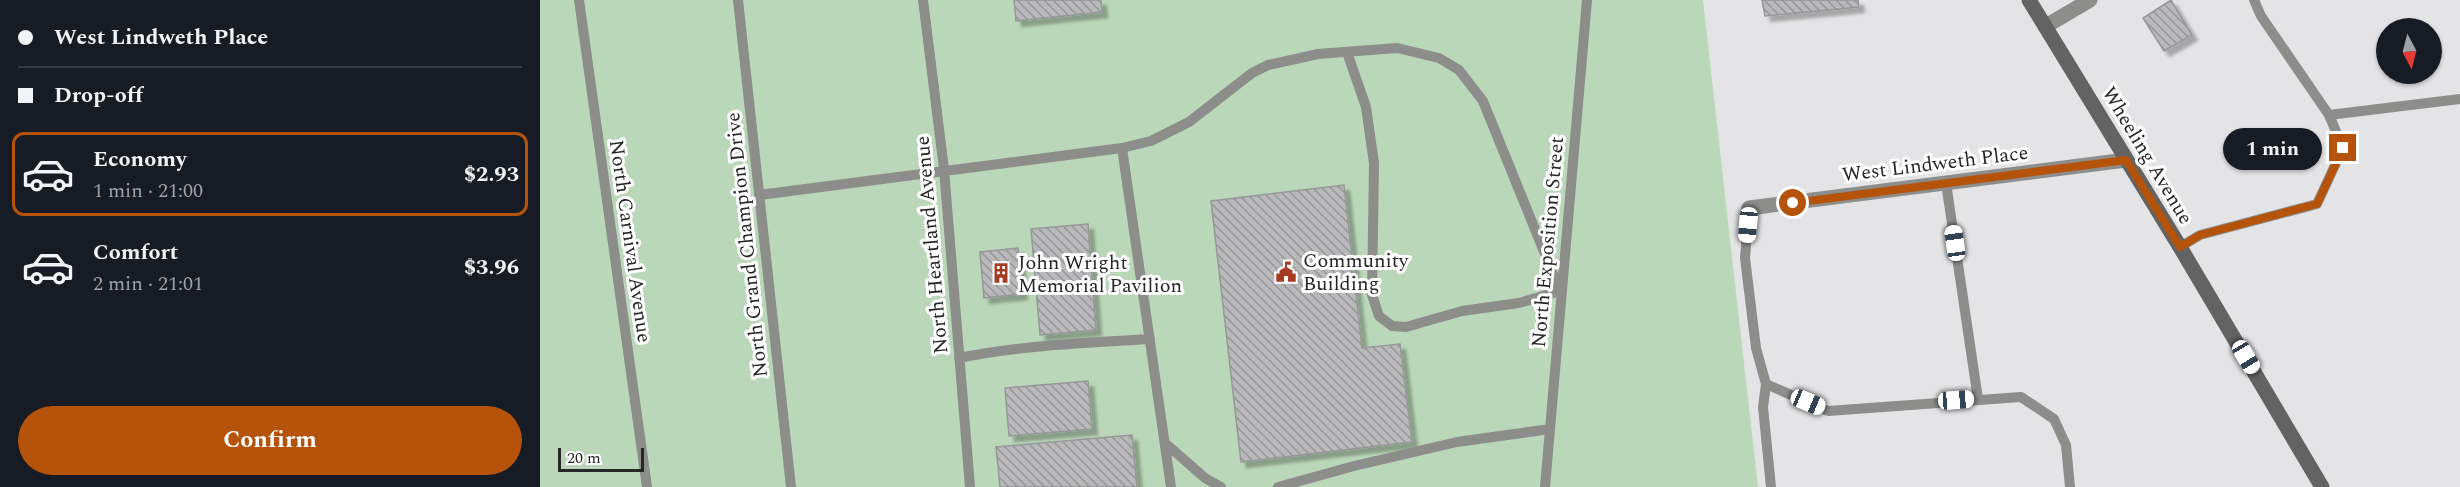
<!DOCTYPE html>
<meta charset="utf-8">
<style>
:root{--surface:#171b24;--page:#20242c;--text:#f1f3f6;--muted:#9ea1a6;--line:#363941;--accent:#b45309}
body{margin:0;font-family:Spectral,serif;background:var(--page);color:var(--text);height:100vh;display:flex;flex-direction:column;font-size:22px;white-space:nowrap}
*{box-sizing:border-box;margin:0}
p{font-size:20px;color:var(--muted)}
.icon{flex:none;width:33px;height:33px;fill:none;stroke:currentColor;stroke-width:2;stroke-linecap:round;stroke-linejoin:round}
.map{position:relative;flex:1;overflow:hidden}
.panel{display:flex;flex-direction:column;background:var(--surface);width:540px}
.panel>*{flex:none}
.banner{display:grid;align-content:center;height:132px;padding:0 18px;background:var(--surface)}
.needle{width:39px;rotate:173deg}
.fabs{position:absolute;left:1836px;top:18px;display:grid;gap:12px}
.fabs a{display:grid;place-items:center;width:66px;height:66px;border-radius:50%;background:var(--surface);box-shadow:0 2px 4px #0004;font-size:30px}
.scale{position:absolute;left:18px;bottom:15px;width:86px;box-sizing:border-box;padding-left:6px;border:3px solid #262626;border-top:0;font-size:16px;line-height:21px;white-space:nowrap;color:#262626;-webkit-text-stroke:4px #fff;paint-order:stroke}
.end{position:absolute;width:27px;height:27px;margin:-14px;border:8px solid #b45309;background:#fff;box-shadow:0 0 0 3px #fff}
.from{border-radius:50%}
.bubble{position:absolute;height:42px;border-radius:21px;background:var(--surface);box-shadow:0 2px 4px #0004;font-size:20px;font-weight:700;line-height:42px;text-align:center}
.car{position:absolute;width:18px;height:36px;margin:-18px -9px;border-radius:8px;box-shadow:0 0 4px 2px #0007;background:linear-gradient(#fff 24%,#345 0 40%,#fff 0 76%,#345 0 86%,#fff 0)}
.banner b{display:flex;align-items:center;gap:21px;height:57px;font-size:22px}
.banner b+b{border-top:2px solid var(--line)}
.banner i{width:15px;height:15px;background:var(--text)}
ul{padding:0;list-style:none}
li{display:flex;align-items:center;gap:18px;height:84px;margin:0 12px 9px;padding:0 6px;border:3px solid transparent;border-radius:12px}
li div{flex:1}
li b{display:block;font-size:22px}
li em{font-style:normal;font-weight:700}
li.current{border-color:var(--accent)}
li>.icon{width:54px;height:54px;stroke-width:1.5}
.cta{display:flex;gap:12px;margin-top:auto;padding:12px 18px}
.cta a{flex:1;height:69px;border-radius:36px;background:var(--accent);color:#fff;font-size:24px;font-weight:700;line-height:69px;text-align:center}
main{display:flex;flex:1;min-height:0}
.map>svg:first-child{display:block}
.green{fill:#bbd7b9}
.building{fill:url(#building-back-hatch);stroke:#969798;stroke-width:1.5;filter:url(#shadow)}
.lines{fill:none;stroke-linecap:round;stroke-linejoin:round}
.service{stroke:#8d8d8c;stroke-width:10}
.minor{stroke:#8d8d8c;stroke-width:15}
.secondary{stroke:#646363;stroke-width:15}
.route{stroke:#b45309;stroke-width:8}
.labels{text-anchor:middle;stroke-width:6;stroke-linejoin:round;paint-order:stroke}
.street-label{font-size:20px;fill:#262626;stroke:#fff}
.poi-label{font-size:20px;fill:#262626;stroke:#fff;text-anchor:start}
</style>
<main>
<section class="panel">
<div class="banner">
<b><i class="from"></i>West Lindweth Place</b>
<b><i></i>Drop-off</b>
</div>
<ul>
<li class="current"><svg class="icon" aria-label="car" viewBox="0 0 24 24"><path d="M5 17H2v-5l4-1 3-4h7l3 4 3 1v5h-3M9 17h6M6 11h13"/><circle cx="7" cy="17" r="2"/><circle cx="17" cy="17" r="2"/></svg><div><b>Economy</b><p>1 min · 21:00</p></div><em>$2.93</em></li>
<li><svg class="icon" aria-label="car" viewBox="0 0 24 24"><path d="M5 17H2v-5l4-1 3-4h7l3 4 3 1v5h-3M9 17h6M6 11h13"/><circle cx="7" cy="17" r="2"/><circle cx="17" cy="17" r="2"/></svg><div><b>Comfort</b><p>2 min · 21:01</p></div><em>$3.96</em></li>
</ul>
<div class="cta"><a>Confirm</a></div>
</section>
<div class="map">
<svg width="1920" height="487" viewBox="0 0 1920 487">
<defs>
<pattern id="building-back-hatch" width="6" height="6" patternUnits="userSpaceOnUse" patternTransform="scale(1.5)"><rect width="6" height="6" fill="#b9b9bb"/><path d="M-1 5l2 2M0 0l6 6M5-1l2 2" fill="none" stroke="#969698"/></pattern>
<filter id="shadow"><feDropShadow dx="5.5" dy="5.5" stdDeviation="1.5" flood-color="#0004"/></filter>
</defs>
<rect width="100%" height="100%" fill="#e4e4e6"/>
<path class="green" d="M0 0H1163L1218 487H0Z"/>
<path class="building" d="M474 0H561L562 12 476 21Z
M1222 0H1318L1319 7 1225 16Z
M1631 0 1652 35 1624 51 1603 18Z
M804 185 822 348 860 344 872 442 701 462 671 201Z
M548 224 556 330 500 335 491 229Z
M478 248 482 294 444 298 440 252Z
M548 381 552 429 469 436 465 388Z
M592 435 597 487H460L456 447Z"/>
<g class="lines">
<path class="service" d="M39 0 107 487
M198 0 251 487
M383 0 404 169 430 487
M1789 115 1920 99
M582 148 631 487
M1406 183 1438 399
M219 195 582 148 611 141 649 122 712 73 728 65 778 54 857 48 899 58 919 70 943 101 1020 291 979 303 922 311 866 327 852 326 839 316 832 295 834 163 826 107 807 52
M1209 208 1205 258 1216 348 1226 384
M1640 247 1660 235 1777 204 1803 148 1789 115 1721 16 1714 0
M419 358C482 345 546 343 610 339
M625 443 665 478 681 487
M738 487 814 466 917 442 1010 429
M1005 487 1047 0
M1231 487 1223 407 1226 384 1288 411 1481 397 1514 419 1526 445 1530 487"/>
<path class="minor" d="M1506 26 1550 0
M1209 208 1586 160"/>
<path class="secondary" d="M1489 0 1640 247 1782 487"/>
</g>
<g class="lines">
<path class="route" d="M1253 203 1586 160 1640 247 1660 235 1777 204 1803 148"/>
</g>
<defs>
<g id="civic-bare" transform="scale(1.62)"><path d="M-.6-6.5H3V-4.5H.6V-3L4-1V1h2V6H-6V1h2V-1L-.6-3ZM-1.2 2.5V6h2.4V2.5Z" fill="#a53c22" stroke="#fff" stroke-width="2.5" paint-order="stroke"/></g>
<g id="building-bare" transform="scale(1.62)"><path d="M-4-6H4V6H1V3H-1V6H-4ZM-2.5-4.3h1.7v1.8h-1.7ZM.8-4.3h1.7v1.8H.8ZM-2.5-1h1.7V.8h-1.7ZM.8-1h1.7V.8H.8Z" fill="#a53c22" stroke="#fff" stroke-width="2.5" paint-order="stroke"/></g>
</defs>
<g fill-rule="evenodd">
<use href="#civic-bare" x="746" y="272"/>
<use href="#building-bare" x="461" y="273"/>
</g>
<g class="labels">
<g class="street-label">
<text transform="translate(1608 155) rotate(59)" y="7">Wheeling Avenue</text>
<text transform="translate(1395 163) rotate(-7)" y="7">West Lindweth Place</text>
<text transform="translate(91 241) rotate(82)" y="7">North Carnival Avenue</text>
<text transform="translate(1007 242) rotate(-85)" y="7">North Exposition Street</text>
<text transform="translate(206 245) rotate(-96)" y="7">North Grand Champion Drive</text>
<text transform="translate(391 245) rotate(-95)" y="7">North Heartland Avenue</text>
</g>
<g class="poi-label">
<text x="763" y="267">Community<tspan x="763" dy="23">Building</tspan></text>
<text x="478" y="269">John Wright<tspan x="478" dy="23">Memorial Pavilion</tspan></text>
</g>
</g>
</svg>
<div class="fabs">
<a><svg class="needle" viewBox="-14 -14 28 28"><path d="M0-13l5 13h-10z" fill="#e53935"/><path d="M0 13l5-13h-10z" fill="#9ea1a6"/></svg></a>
</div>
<div class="scale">20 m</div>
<i class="end from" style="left:1253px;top:203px"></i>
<i class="end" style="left:1803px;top:148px"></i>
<div class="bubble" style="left:1683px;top:128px;width:99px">1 min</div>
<i class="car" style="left:1208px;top:225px;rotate:185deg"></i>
<i class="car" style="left:1415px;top:243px;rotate:352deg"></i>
<i class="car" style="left:1706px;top:357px;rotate:149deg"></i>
<i class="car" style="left:1416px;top:400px;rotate:86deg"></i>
<i class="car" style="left:1268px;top:402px;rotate:113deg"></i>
</div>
</main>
